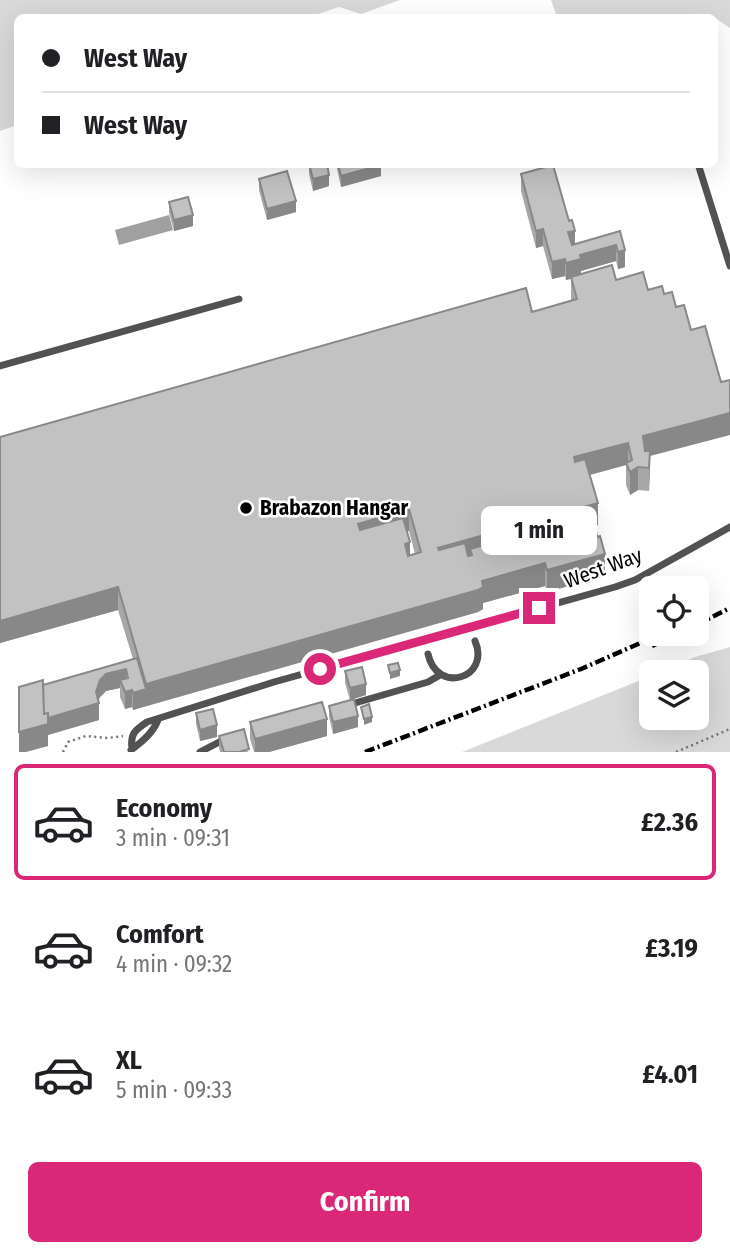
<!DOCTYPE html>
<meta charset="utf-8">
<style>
:root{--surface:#fff;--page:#f2f2f2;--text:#202124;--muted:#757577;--line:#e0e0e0;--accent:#db2777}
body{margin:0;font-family:"Fira Sans Condensed",sans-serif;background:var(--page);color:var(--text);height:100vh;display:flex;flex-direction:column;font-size:26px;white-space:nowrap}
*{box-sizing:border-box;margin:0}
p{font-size:23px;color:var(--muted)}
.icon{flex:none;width:38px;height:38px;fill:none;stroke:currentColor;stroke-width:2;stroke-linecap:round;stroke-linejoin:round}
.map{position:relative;height:752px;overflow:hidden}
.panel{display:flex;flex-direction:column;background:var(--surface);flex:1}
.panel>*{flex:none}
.top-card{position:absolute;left:14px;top:14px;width:704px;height:154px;border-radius:10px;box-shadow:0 7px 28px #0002;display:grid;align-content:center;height:154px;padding:0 28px;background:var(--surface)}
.controls{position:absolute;left:639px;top:576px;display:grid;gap:14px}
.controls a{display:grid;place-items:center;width:70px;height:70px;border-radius:10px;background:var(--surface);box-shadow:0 7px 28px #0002;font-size:35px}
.end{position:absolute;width:32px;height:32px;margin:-16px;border:9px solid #db2777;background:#fff;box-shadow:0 0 0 4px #fff}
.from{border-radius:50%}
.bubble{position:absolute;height:49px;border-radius:10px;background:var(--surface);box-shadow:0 7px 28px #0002;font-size:23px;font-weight:700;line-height:49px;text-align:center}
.top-card b{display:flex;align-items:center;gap:24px;height:66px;font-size:26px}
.top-card b+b{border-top:2px solid var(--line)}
.top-card i{width:18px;height:18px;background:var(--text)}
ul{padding:12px 0 0;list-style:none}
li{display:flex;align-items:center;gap:21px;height:116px;margin:0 14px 10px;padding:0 14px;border:4px solid transparent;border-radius:10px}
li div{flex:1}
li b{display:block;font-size:26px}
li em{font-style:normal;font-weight:700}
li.selected{border-color:var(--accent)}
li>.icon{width:63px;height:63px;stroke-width:1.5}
.cta{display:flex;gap:14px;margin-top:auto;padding:14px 28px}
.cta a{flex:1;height:80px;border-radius:10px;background:var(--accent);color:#fff;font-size:28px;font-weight:700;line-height:80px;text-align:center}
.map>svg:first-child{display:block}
.green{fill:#d9d9d9}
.water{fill:#a0a0a0}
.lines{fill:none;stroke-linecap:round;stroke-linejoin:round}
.path{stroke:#747474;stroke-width:2.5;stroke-dasharray:2 3.5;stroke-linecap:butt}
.service{stroke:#525252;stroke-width:7}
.rail{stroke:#000;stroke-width:4.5;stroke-dasharray:10 3.5 2 3.5;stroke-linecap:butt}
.wall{fill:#a7a7a7;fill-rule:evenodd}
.shaded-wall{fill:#888}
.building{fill:#c2c2c2;stroke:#888;stroke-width:2;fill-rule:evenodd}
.route{stroke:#db2777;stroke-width:9}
.poi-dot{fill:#000;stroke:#fff;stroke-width:2.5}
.labels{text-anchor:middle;stroke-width:5;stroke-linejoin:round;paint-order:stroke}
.poi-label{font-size:21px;font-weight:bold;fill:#000;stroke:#fff;text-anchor:start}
.street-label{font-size:21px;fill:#000;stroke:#fff}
</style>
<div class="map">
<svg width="730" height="752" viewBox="0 0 730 752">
<rect width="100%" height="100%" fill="#fff"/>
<path class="green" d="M0 0H400L361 14 339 7 309 17 18 18 17 125 0 131Z
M551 0H730V28L709 14 705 18 557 17Z
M730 647V752H462L651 676V718H696V672H660L695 657Z"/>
<path class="water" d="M169 215 173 230 119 245 115 230Z"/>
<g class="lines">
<path class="path" d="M63 752 68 742 86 736 108 738 123 736
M676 752 730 729"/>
<path class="service" d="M699 167 730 266
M0 366 239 299
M428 654C437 695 491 678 475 641
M348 705 428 682 440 675
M132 748C130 734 135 730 147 722L274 682 615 587 635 580 730 527
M131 750C142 742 153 733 158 720
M200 752 225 739"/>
<path class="rail" d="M696 625 730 608
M652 646 678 634
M365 752 581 669 661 634"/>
</g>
<path class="wall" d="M309 164H327L329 186 313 191 309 174Z
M336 164H380L381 176 341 187Z
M521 174 575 244 620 231 625 267 618 269 616 261 581 271V274L650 456V473L649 491 638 490 630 495 626 485V465L590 475 598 525 595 526 605 576 547 592 545 586 483 603V609L478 612 133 710 132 707 125 709 120 697V688L106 691 100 697 98 701 99 720 48 735V746L19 752 43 685 133 659 118 610 0 643V437L532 312 571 301V279L566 280 565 276 552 279 543 246 536 248 521 191ZM407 531H409L415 554 410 556Z
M259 179 296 212 267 220 259 190Z
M169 202 193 226 174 231 169 213Z
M345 671 366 695 350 700 345 683Z
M329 706 358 727 333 734 329 717Z
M196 713 217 737 200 741 196 724Z
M250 722 327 736 269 752H254L250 739Z
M219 736 249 752H220L219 747Z"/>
<path class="shaded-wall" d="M381 165V176L341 187V176Z
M329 175V186L313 191V179Z
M296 201V212L267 220V209Z
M193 215V226L174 231V220Z
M543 229V246L536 248V231Z
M575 231V247L568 249V232Z
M616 245V261L581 271V276L566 280V263L580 255Z
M625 250V267L618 269V252Z
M565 259V276L552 279V262Z
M730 413V435L650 456 649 491V468L643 458V436Z
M628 443V465L626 463V465L574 479V457Z
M638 467V490L630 495V472Z
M598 503V525L538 542V537L534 525V543L472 555 470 549V561L438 570V548Z
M409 509V531L358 546V524Z
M410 542V564L405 544Z
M605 554V576L547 592V570Z
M545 563V586L483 603V609L478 612 146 706V684L482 581Z
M118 587V610L0 643V621Z
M126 669V686L120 680V688L106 691 100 697 97 704 99 703V720L48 735V746L26 752H19V732L96 692 100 680 106 674Z
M400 670V676L390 679V673Z
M366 684V695L350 700V688Z
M146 689V706L133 710V693Z
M132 690V707L125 709V692Z
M358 716V727L333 734V722Z
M372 717V722L364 725V719Z
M327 719V736L269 752H255V739Z
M217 725V737L200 741V730Z"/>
<path class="building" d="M309 164H327L329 175 313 179Z
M338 164H380L381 165 341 176Z
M553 165 569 221 572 220 575 231 568 232 572 245 620 231 625 250 618 252 616 245 580 255 581 259 566 263 565 259 552 262 543 229 536 231 521 174Z
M287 171 296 201 267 209 259 179Z
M188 197 193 215 174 220 169 202Z
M612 265 616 280 643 272 648 290 662 286 664 294 672 292 676 307 684 305 691 330 705 326 721 382 730 380V413L643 436 645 451H650L649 468 638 467 630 472 626 463 632 460 628 443 574 457 575 462 585 459 598 503 438 548 439 550 465 543 468 556 472 555 470 549 498 541 500 548 538 537 534 525 592 509 597 537 600 536 605 554 547 570 545 563 482 581 483 587 478 590 146 684 118 587 0 621V437L526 288 532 312 577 299 571 277ZM409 509 421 552 408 556 405 544 410 542 403 518 360 530 358 524Z
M137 658 146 689 133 693 132 690 125 692 120 680 128 678 126 669 106 674 100 680 96 692 99 703 48 718V713L44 714 43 685Z
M398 663 400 670 390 673 388 665Z
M362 667 366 684 350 688 345 671Z
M43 680 44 714 48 713V724L19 732V687Z
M354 699 358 716 333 722 329 706Z
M322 702 327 719 255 739 250 722Z
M369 704 372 717 364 719 361 707Z
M213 709 217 725 200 730 196 713Z
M244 729 249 749 239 752H224L219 736Z"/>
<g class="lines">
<path class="route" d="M320 669 539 608"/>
</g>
<circle class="poi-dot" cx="246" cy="508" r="7"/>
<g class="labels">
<g class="poi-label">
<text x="260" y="515">Brabazon Hangar</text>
</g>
<g class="street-label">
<text transform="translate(603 568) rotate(-20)" y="7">West Way</text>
</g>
</g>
</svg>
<div class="controls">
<a><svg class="icon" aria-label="locate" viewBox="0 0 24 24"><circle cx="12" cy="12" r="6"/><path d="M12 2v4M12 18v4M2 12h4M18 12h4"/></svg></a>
<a><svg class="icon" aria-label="layers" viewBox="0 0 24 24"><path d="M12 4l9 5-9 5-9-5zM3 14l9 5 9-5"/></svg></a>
</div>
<i class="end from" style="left:320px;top:669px"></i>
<i class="end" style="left:539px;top:608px"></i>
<div class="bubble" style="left:481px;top:506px;width:116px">1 min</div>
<div class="top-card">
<b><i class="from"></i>West Way</b>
<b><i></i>West Way</b>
</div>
</div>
<section class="panel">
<ul>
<li class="selected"><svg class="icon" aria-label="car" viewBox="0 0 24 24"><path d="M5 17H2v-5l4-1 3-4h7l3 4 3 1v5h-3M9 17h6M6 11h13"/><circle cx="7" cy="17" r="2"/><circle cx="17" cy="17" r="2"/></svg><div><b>Economy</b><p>3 min · 09:31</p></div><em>£2.36</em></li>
<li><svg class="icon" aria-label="car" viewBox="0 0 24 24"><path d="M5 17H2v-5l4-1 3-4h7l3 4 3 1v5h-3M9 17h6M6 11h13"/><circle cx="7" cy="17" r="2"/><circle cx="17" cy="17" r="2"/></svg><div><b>Comfort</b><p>4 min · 09:32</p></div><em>£3.19</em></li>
<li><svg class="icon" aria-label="car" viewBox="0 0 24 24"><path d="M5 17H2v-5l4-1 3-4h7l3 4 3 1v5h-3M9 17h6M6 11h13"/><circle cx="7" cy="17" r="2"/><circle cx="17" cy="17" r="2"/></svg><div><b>XL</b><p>5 min · 09:33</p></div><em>£4.01</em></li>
</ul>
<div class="cta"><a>Confirm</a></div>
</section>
